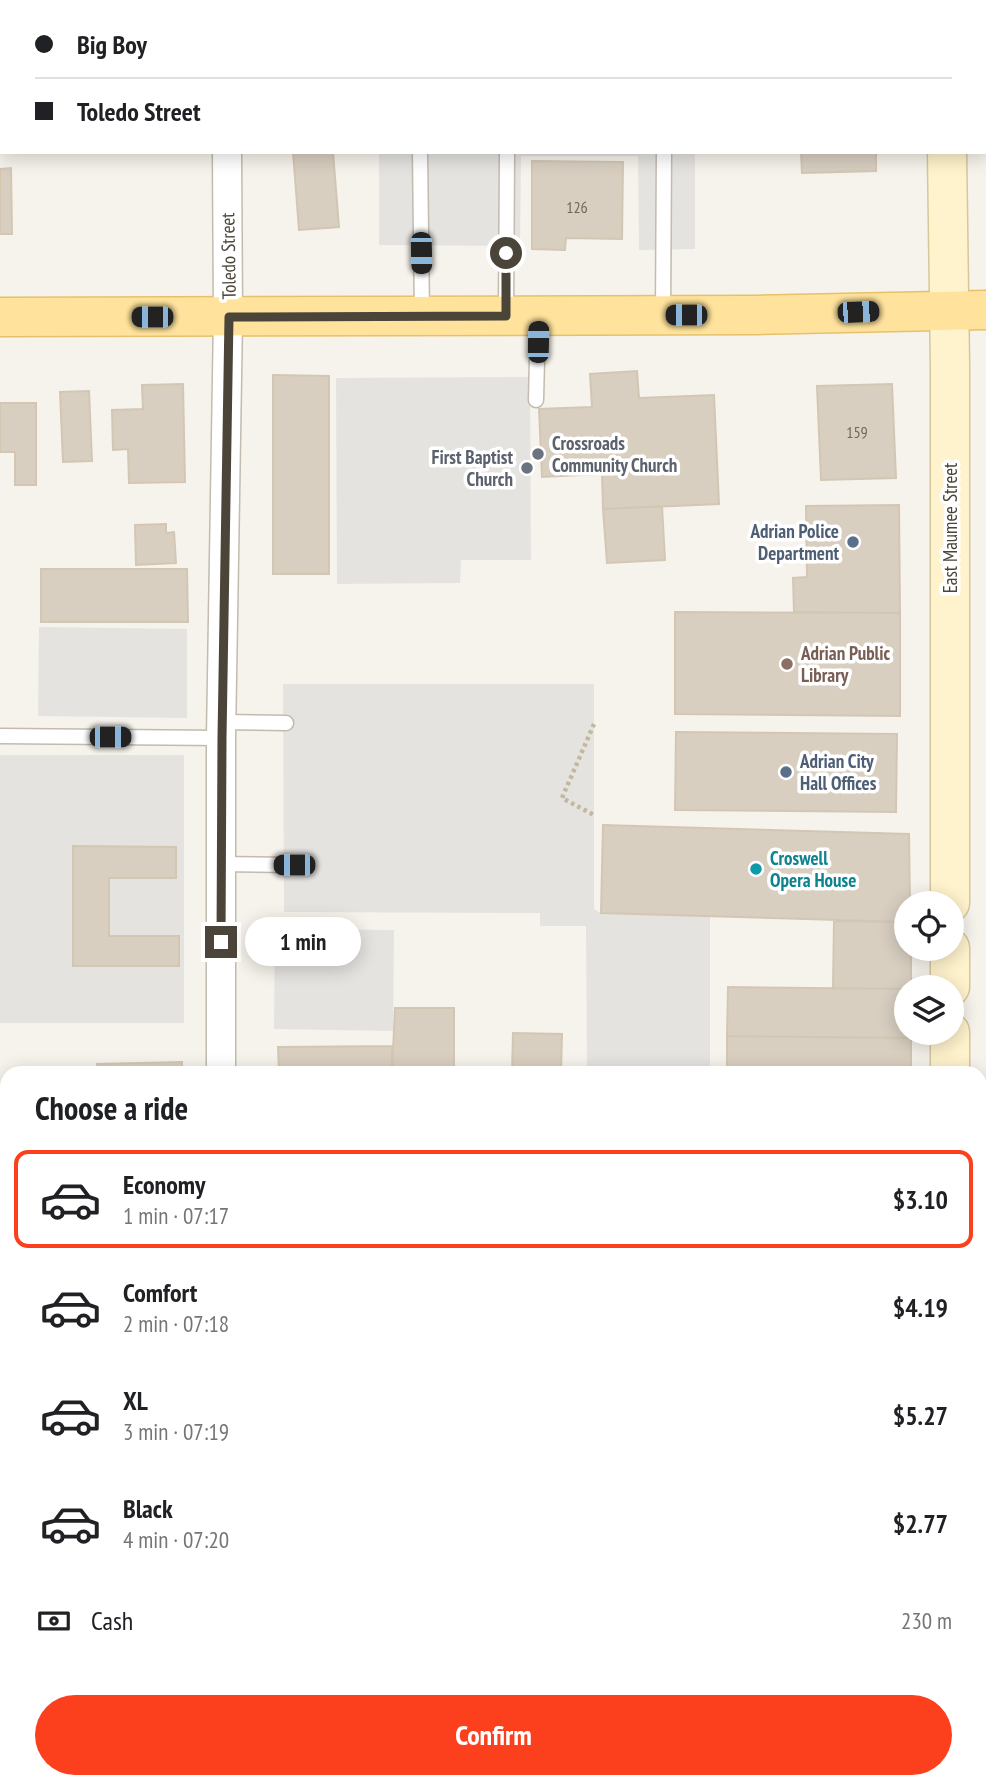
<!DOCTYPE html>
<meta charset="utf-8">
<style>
:root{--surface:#fff;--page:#f2f2f2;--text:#202124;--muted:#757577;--line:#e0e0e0;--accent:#fc3f1d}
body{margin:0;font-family:"PT Sans Narrow",sans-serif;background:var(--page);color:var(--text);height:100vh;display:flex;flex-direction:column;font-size:26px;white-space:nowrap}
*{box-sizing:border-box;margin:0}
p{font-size:23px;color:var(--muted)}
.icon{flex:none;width:38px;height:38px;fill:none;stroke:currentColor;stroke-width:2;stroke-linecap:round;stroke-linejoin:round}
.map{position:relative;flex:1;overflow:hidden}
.side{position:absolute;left:0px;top:1066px;width:987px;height:723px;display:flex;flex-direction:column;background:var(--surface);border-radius:21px 21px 0 0;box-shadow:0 4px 18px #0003}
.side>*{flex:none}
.hud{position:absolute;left:0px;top:0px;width:987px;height:154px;box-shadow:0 4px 18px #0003;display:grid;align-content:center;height:154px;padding:0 35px;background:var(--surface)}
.tools{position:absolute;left:894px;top:891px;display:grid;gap:14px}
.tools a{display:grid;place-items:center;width:70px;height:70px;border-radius:50%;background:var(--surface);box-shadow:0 4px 18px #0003;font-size:35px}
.end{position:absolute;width:32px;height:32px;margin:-16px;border:9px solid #4b4439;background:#fff;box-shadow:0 0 0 4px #fff}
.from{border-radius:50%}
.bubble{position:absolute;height:49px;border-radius:24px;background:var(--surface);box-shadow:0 4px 18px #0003;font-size:23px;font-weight:700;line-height:49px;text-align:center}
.car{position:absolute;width:21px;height:42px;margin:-21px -10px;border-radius:9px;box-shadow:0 0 5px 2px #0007;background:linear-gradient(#222 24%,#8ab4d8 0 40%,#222 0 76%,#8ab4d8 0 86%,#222 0)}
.hud b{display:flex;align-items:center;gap:24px;height:66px;font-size:26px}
.hud b+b{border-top:2px solid var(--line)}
.hud i{width:18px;height:18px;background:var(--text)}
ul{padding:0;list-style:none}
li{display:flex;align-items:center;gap:21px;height:98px;margin:0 14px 10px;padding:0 21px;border:4px solid transparent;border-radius:14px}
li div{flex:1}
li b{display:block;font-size:26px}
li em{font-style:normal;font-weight:700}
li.on{border-color:var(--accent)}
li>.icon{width:63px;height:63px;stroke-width:1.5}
h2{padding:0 35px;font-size:32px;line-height:84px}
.pay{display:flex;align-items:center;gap:18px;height:77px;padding:0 35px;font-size:26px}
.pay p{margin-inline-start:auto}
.action{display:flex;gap:14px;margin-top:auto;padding:14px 35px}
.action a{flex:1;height:80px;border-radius:42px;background:var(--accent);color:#fff;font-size:28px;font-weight:700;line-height:80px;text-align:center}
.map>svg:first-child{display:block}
.parking{fill:#e5e3e0}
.building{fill:#d8cfc1;stroke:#d3c7b4;stroke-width:2}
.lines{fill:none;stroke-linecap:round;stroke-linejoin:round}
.lane-casing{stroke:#c2bbae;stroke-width:17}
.street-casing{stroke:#c2bbae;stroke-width:31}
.secondary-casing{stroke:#d6c79b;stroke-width:41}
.primary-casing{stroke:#e6c16a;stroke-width:41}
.path{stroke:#c4b79f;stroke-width:4.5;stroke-dasharray:3.5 3.5;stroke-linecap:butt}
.lane{stroke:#fff;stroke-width:14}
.street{stroke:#fff;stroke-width:28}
.secondary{stroke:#fff3cd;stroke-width:38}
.primary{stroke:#ffe39c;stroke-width:38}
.route{stroke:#4b4439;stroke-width:9}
.worship-dot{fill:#6b7280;stroke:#fff;stroke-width:2.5}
.service-dot{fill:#5c6f8a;stroke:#fff;stroke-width:2.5}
.education-dot{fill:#8d6e63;stroke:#fff;stroke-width:2.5}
.culture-dot{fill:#0f9aa8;stroke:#fff;stroke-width:2.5}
.labels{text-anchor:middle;stroke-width:7;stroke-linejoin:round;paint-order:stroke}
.number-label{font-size:16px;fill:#6e675b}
.street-label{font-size:19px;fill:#4b4439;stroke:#fff}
.worship-label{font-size:19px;font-weight:bold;fill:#5b616d;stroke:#fff;text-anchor:start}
.service-label{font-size:19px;font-weight:bold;fill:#4e5e75;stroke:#fff;text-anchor:end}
.education-label{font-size:19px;font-weight:bold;fill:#785e54;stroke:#fff;text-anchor:start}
.culture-label{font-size:19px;font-weight:bold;fill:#0d838f;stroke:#fff;text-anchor:start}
</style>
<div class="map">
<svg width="986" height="1787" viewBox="0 0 986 1787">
<rect width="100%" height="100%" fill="#f6f3ec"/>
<path class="parking" d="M379 152H695V249L639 250 638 156H521L520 246 379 245Z
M530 377 531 560H461L460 583 337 584 336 378Z
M39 627 187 629V718L38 716Z
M283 684H594V909L601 913 710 917V1073H587L586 926H540V913L284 912Z
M0 755H184V1023H0Z
M275 929 394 930 393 1031 274 1029Z
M260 1782H424V1787H260Z"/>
<path class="building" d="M293 152H333L339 227 299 230Z
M801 152H876V171L802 173Z
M532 161 623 162 622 239 566 238 565 250 532 249Z
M11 168 12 234H0V169Z
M637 371 639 398 714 395 719 504 603 509 602 474 542 477 539 409 592 407 590 374Z
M273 375 329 376V574H273Z
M183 384 185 482 129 483 128 449 113 450 112 410 143 409 142 385Z
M892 384 896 478 821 480 817 386Z
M89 391 92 461 63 462 60 392Z
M0 403H36V485H15V452H0Z
M899 505 900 613 794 612 793 578 807 577 806 506Z
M662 506 665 560 607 563 603 509Z
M166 524V533L174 532 176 563 136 565 135 525Z
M41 569H187L188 622H41Z
M675 612 900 613V716L675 714Z
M676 732 897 734 896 812 675 810Z
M603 825 909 834 910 903H906V922L601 913Z
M73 846 176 847V878H109V936H179V966H73Z
M834 921 906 922V948H911V987H906V989L833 988Z
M728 987 906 989V1032H911V1038L727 1036Z
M395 1008H454V1072L481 1073H392Z
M513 1033 562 1034 561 1073H512Z
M727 1036 911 1038V1073H727Z
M392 1046V1073H279L278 1047Z
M182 1062V1073H98L97 1064Z
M0 1115H4L5 1203H0Z
M0 1325H7V1632L0 1633Z
M0 1774H7V1782H29V1787H0Z
M93 1782H171V1787H93Z
M203 1782H254V1787H203Z
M429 1782H525V1787H429Z
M620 1782H702V1787H620Z
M804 1782H904V1787H804Z"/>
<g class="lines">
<g class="lane-casing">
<path id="lane" d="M420 152 422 315
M663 314 664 152
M506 315 507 152
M536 400 538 318
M222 722 286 723
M0 736 221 738
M221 864 294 865
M282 1782V1787
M544 1782V1787
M408 1787V1782
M748 1787V1782"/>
</g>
<g class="street-casing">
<path id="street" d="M226 0V2
M221 1073V738L228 317 227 152"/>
</g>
<g class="secondary-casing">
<path id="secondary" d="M944 0 945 2
M947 152 950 366V903
M950 987V948
M950 1073V1032
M0 1262H7
M980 1262H986
M980 1722H986
M0 1731H7
M954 1787V1782"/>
</g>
<g class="primary-casing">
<path id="primary" d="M0 317 756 315 986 310"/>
</g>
<path class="path" d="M594 724 562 798 594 815"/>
<use href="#lane" class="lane"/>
<use href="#street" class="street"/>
<use href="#secondary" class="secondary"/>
<use href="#primary" class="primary"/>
</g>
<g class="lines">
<path class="route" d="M221 942 222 738 229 317 506 316V253"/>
</g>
<g class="worship-dot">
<circle cx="538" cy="454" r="7"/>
<circle cx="527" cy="468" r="7"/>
</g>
<g class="service-dot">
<circle cx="853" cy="542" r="7"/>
<circle cx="786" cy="772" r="7"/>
</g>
<circle class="education-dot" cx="787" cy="664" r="7"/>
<circle class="culture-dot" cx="756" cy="869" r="7"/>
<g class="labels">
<g class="number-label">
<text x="577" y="213">126</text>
<text x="857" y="438">159</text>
</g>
<g class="street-label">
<text transform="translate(228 256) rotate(-91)" y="7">Toledo Street</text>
<text transform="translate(950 528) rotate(-90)" y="7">East Maumee Street</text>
</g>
<g class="worship-label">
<text x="552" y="450">Crossroads<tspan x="552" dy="22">Community Church</tspan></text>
<text x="513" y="464" text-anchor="end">First Baptist<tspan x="513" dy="22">Church</tspan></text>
</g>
<g class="service-label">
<text x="839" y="538">Adrian Police<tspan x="839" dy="22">Department</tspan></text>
<text x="800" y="768" text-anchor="start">Adrian City<tspan x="800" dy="22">Hall Offices</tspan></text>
</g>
<g class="education-label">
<text x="801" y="660">Adrian Public<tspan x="801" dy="22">Library</tspan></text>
</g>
<g class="culture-label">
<text x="770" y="865">Croswell<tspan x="770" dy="22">Opera House</tspan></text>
</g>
</g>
</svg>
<div class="tools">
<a><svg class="icon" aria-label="locate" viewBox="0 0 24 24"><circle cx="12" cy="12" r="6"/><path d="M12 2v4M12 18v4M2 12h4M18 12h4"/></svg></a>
<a><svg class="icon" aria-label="layers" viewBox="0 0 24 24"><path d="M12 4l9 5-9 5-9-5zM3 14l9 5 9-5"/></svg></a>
</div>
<i class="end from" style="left:506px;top:253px"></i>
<i class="end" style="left:221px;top:942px"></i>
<div class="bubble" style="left:245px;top:917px;width:116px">1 min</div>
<i class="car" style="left:421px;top:253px;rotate:179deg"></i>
<i class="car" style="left:858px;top:312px;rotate:88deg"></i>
<i class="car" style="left:686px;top:315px;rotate:270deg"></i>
<i class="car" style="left:152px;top:317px;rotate:270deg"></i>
<i class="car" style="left:538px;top:342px;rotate:1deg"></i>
<i class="car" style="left:110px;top:737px;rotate:90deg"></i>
<i class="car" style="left:294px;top:865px;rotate:270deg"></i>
<div class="hud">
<b><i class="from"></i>Big Boy</b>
<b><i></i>Toledo Street</b>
</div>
<section class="side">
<h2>Choose a ride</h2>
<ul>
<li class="on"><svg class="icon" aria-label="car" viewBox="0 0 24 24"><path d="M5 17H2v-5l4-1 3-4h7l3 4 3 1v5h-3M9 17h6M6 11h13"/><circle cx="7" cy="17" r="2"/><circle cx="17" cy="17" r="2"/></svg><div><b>Economy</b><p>1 min · 07:17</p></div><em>$3.10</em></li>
<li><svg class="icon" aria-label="car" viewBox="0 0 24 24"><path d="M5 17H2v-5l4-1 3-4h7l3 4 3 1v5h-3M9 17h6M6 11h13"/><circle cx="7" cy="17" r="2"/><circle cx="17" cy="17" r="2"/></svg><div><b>Comfort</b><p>2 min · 07:18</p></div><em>$4.19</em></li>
<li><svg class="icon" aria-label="car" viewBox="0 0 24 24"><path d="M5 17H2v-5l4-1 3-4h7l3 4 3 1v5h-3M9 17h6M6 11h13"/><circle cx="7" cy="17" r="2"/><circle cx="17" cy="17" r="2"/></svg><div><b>XL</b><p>3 min · 07:19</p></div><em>$5.27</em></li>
<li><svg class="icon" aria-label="car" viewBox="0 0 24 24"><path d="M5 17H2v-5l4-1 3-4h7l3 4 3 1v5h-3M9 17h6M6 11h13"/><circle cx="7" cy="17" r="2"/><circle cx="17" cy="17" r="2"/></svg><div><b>Black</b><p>4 min · 07:20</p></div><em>$2.77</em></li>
</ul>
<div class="pay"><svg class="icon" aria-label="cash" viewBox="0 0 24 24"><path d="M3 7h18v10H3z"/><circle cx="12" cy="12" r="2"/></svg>Cash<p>230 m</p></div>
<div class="action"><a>Confirm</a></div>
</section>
</div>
